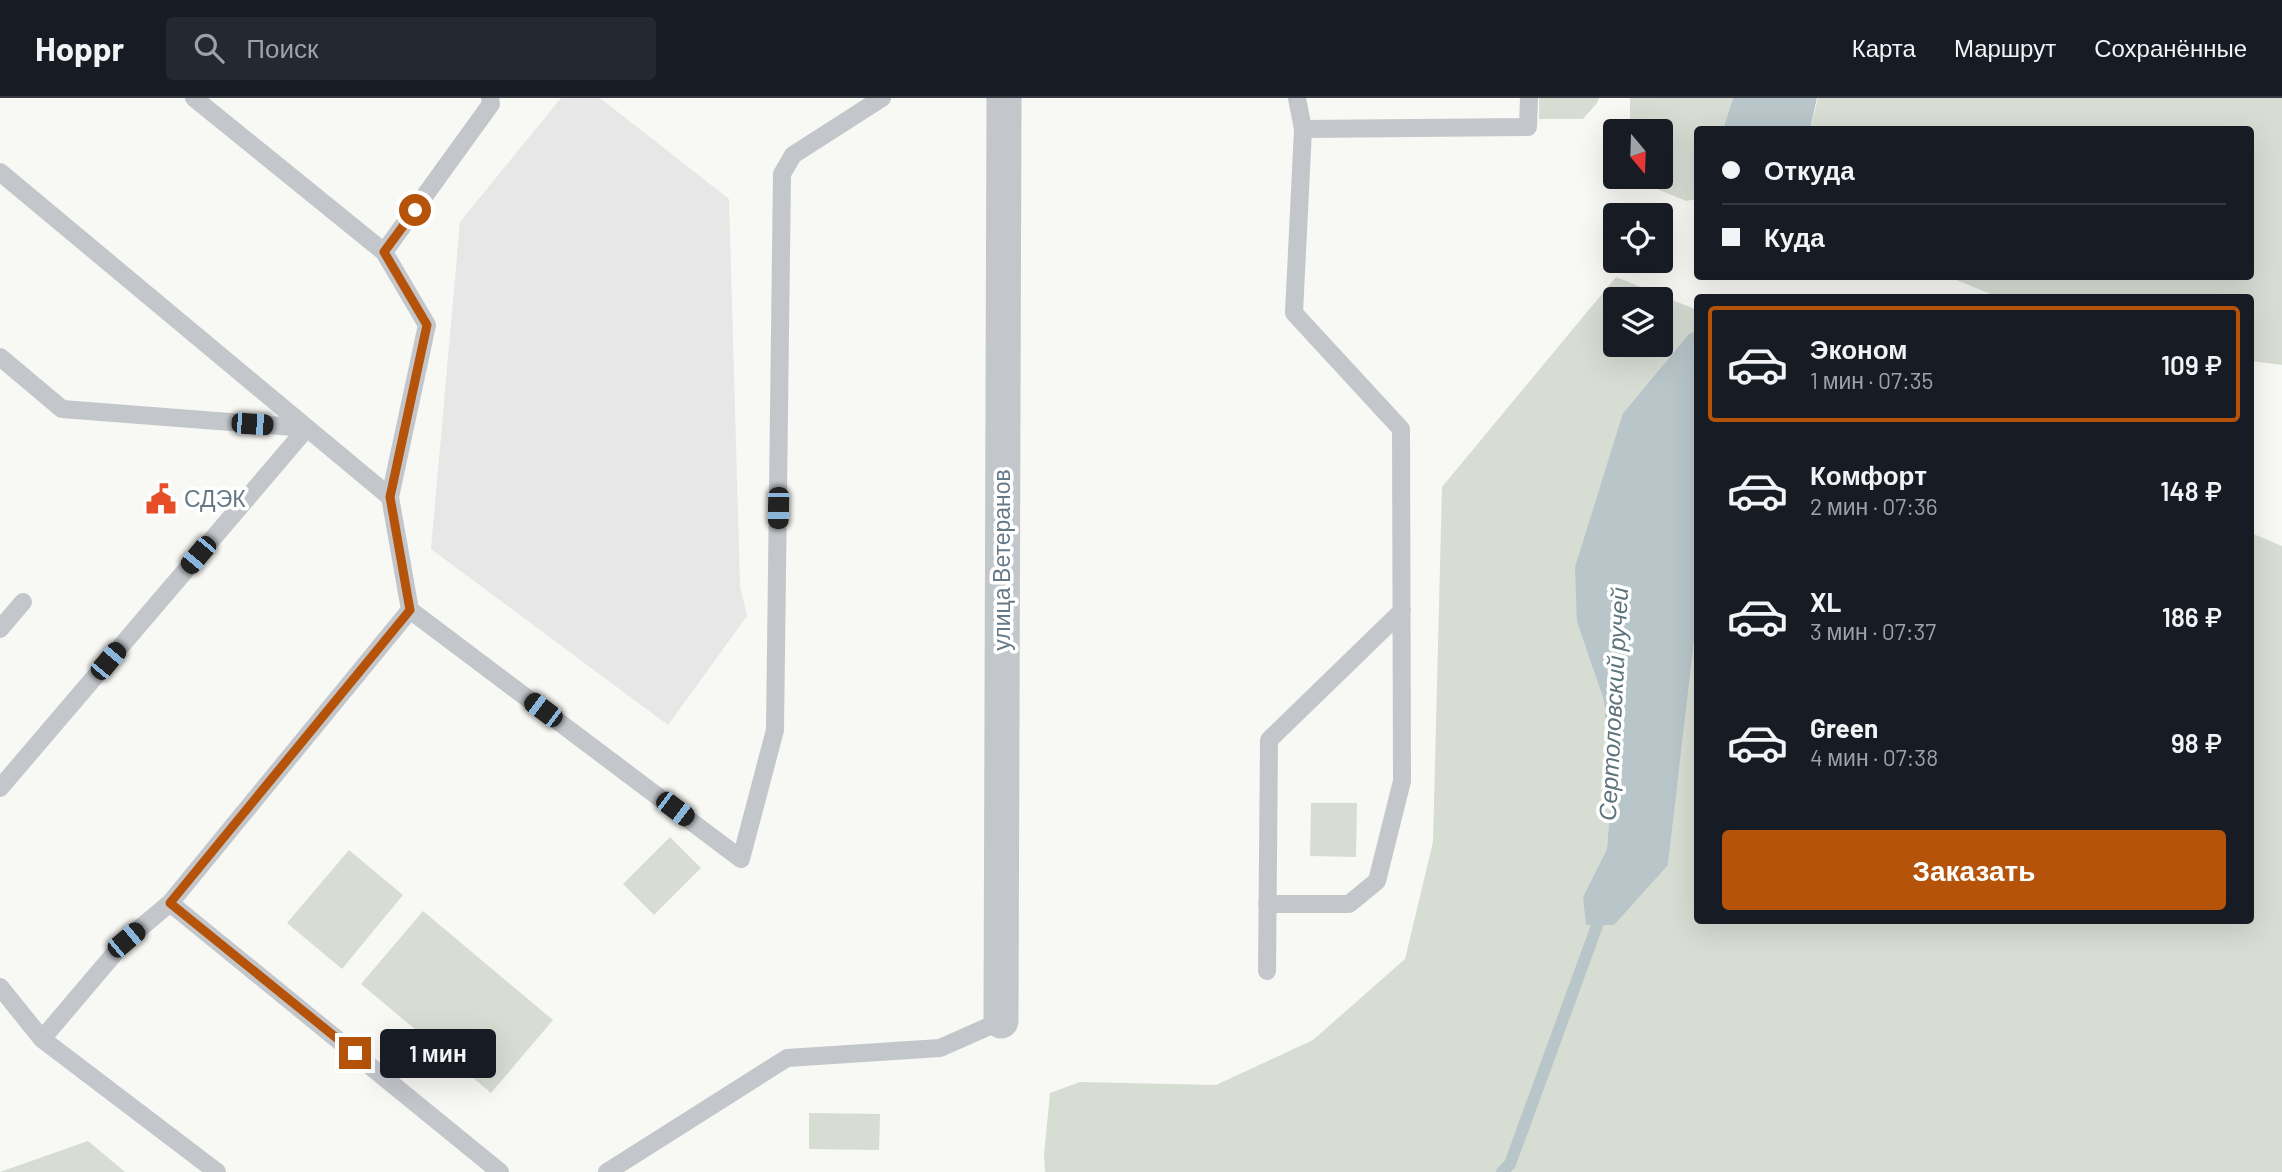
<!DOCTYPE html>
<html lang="ru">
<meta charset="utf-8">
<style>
:root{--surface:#171b24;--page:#242831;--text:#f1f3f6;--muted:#9ea1a6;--line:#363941;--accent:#b45309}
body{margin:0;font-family:Barlow,sans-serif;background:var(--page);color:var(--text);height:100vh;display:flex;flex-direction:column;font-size:26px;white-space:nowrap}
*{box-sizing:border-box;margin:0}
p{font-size:23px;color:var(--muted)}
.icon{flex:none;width:38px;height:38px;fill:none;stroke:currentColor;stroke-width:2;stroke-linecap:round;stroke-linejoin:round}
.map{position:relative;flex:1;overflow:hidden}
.panel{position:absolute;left:1694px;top:196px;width:560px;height:630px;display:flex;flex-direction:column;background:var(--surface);border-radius:7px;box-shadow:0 7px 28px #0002}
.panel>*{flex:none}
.hud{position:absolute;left:1694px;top:28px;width:560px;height:154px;border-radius:7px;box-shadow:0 7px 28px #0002;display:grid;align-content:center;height:154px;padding:0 28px;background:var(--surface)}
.needle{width:46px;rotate:161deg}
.fabs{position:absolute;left:1603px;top:21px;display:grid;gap:14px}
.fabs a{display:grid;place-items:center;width:70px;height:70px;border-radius:7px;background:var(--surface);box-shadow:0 7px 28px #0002;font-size:35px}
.end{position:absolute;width:32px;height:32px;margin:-16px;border:9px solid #b45309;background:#fff;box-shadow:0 0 0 4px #fff}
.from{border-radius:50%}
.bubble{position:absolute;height:49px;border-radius:7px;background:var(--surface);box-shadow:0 7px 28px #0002;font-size:23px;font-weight:600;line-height:49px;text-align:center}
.car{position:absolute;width:21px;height:42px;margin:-21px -10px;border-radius:9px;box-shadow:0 0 5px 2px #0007;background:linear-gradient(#222 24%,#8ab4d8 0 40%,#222 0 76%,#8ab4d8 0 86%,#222 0)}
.hud b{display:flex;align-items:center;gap:24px;height:66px;font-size:26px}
.hud b+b{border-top:2px solid var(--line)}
.hud i{width:18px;height:18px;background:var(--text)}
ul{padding:12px 0 0;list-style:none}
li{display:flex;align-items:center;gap:21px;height:116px;margin:0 14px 10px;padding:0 14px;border:4px solid transparent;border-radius:7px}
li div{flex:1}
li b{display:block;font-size:26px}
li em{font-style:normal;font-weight:600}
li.current{border-color:var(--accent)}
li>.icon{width:63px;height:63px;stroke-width:1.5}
.button{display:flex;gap:14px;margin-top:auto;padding:14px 28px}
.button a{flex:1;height:80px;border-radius:7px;background:var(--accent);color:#fff;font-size:28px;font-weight:600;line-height:80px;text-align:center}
header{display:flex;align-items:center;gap:42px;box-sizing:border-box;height:98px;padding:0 35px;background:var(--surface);border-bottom:2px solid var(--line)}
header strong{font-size:33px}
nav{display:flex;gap:38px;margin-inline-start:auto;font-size:24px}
.search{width:490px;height:63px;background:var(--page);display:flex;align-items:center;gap:18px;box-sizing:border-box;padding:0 24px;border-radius:7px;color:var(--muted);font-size:26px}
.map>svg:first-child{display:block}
.built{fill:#e6e7e6}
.green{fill:#d8ddd4;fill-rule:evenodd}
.water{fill:#b8c5c9}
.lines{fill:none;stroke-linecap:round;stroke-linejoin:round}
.stream{stroke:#b8c5c9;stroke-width:12}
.service{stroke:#c3c7cb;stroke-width:18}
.minor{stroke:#c3c7cb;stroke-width:35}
.route{stroke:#b45309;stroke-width:9}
.labels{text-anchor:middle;stroke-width:7;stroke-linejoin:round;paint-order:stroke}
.poi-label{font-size:23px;fill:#667987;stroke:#fff;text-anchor:start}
.street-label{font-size:23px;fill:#667987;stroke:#fff}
.water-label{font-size:24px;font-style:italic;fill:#5d747c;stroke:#fff}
</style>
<header>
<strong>Hoppr</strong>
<div class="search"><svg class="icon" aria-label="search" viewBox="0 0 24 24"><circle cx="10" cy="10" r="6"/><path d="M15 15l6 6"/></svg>Поиск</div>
<nav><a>Карта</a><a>Маршрут</a><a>Сохранённые</a></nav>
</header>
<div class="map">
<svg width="2282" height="1074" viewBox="0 0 2282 1074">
<rect width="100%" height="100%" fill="#f8f8f5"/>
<path class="built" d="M561 0H600L729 101 740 488 747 518 668 627 431 451 460 124Z"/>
<path class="green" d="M1539 0H1599L1597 5 1583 21H1539Z
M1630 0H1733L1723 31 1698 32 1697 101 1686 103 1628 79H1661V33H1627L1630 27Z
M1818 0H2282V267L2251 263 2250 200 1998 199 1949 179 2250 178V32H1810Z
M1616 179 1697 212 1698 232 1689 236 1623 315 1577 524 1604 603 1611 696 1607 751 1583 799 1668 767 1697 507 1698 822H2250L2251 435 2282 448V1074H1045L1044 1057 1050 995 1080 984 1216 987 1313 942 1405 861 1433 744 1442 389ZM1615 201H1661V247H1615Z
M1311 705H1357L1356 759 1310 758Z
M670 739 701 770 654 817 623 786Z
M349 752 403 797 342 871 287 825Z
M423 813 553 922 491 995 361 886Z
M809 1015 880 1016 879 1052 809 1051Z
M88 1043 125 1074H0Z"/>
<path class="water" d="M1733 0H1817L1810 31H1723Z
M1697 232 1698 507 1668 767 1614 827H1586L1583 799 1607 751 1611 696 1604 603 1577 524 1575 469 1623 315 1689 236Z"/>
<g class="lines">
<path class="stream" d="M1502 1074 1510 1066 1602 814"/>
<path class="service" d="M194 0 384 154 427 227 390 399
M1303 31 1528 29 1529 0
M0 74 307 330 0 690
M384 154 491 6 490 0
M0 259 62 311 307 330 390 399 410 512 741 761 775 632 782 76 793 57 882 0
M410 512 170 805 500 1074
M0 531 23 504
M1267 806H1349L1377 783 1402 683 1401 331 1294 215 1303 31 1297 0
M1267 873 1269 642 1402 513
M0 889 42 941 217 1074
M42 941 126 842 170 805
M607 1074 787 960 940 950 1001 923"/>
<path class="minor" d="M1001 923 1004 0"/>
</g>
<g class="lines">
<path class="route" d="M355 955 170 805 410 512 390 399 427 227 384 154 415 112"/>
</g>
<defs>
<g id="civic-bare" transform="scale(2.415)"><path d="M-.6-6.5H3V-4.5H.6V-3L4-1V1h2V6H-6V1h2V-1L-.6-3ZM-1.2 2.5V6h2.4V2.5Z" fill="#e64e27" stroke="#fff" stroke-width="2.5" paint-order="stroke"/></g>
</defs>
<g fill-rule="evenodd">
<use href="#civic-bare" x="161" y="401"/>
</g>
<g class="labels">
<g class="poi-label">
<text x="184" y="409">СДЭК</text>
</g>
<g class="street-label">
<text transform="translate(1002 462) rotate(-90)" y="8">улица Ветеранов</text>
</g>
<g class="water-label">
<text transform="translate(1614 606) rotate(-87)" y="8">Сертоловский ручей</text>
</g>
</g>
</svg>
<div class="fabs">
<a><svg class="needle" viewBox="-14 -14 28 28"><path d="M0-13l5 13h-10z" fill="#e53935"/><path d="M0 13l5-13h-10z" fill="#9ea1a6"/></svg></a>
<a><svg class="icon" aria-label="locate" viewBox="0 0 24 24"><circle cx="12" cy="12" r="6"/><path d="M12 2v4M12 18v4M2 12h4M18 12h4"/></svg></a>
<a><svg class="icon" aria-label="layers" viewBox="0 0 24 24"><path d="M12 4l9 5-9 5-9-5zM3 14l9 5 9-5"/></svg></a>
</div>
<i class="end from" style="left:415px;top:112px"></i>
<i class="end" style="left:355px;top:955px"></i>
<div class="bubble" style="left:380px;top:931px;width:116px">1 мин</div>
<i class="car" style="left:252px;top:326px;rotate:94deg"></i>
<i class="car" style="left:778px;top:410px;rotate:181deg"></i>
<i class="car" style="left:198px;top:457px;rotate:220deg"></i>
<i class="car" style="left:108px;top:563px;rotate:40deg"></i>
<i class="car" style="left:543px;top:612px;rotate:307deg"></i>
<i class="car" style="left:675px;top:711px;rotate:127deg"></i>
<i class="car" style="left:126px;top:842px;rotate:50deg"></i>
<div class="hud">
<b><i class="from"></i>Откуда</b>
<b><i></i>Куда</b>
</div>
<section class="panel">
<ul>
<li class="current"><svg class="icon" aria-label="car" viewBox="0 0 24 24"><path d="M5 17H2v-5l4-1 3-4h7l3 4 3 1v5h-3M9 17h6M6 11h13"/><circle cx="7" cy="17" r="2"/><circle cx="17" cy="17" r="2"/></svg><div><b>Эконом</b><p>1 мин · 07:35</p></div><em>109 ₽</em></li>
<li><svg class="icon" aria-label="car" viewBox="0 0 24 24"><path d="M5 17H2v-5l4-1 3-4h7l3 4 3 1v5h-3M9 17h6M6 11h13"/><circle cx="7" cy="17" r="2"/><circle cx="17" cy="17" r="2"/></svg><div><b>Комфорт</b><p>2 мин · 07:36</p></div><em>148 ₽</em></li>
<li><svg class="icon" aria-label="car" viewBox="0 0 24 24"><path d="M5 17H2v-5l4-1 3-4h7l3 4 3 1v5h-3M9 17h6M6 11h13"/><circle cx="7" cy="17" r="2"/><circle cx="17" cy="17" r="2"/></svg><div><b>XL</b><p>3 мин · 07:37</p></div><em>186 ₽</em></li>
<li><svg class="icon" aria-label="car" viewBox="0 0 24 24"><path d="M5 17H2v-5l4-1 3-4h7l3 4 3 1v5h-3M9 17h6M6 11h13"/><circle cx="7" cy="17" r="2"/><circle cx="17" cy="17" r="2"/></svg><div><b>Green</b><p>4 мин · 07:38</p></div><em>98 ₽</em></li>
</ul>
<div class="button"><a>Заказать</a></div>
</section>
</div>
